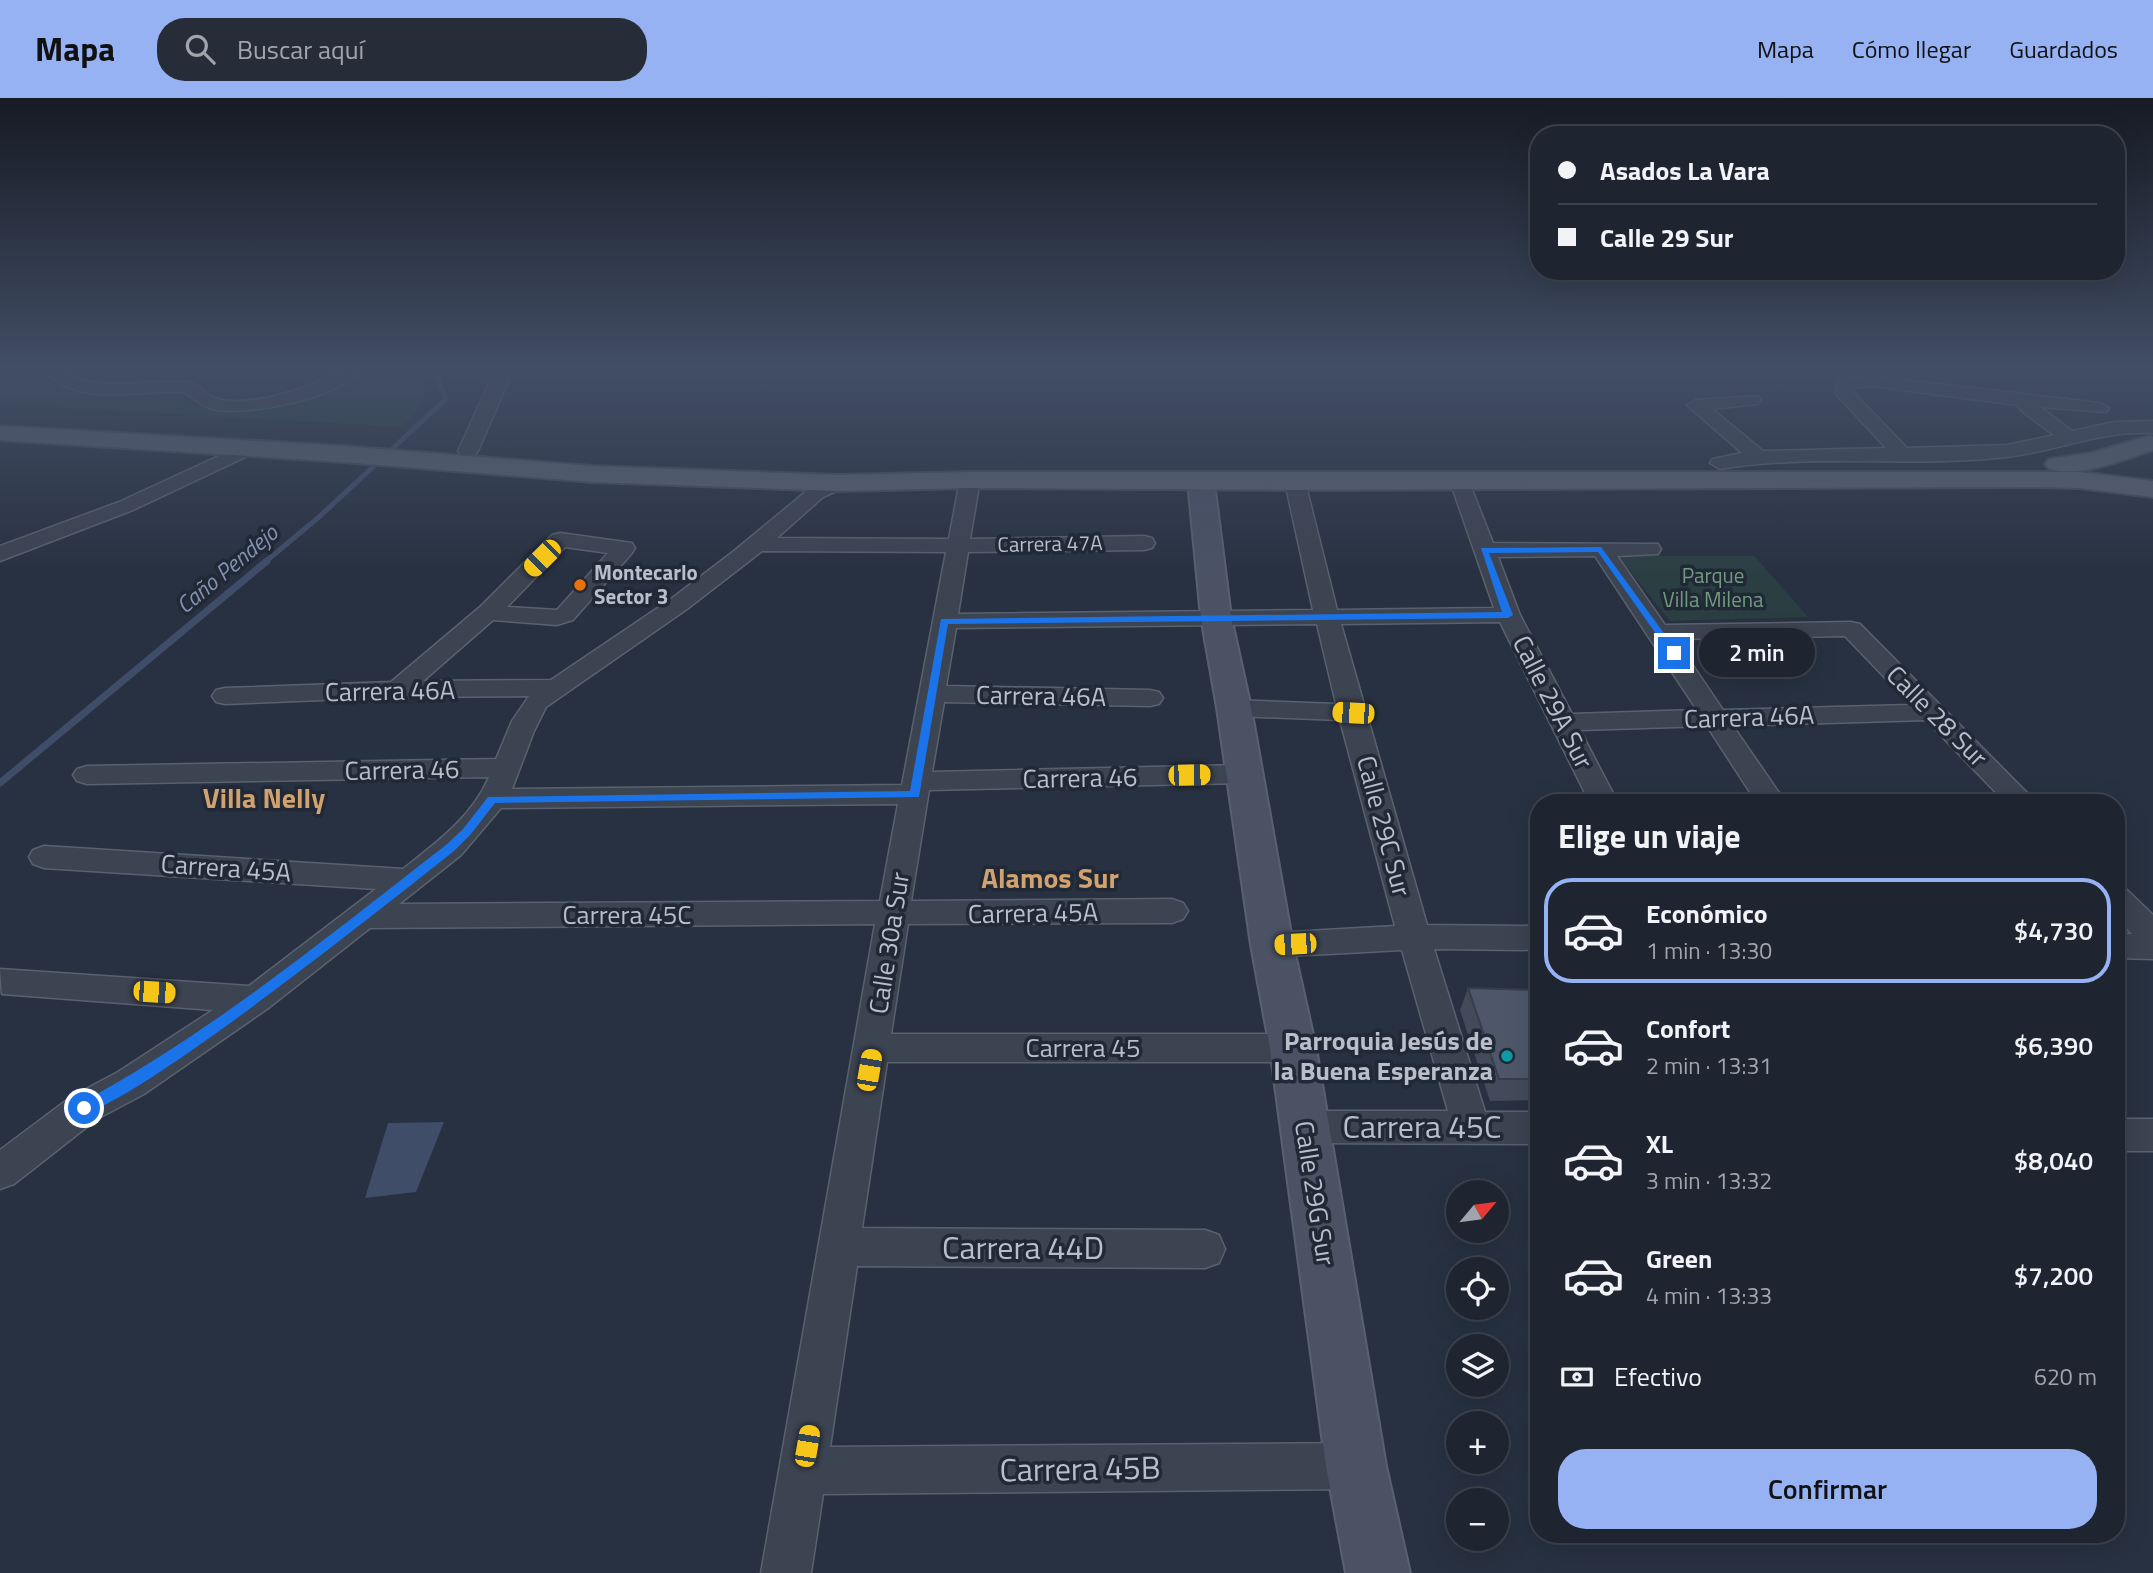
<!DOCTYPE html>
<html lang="es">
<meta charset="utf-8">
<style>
:root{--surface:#1e2531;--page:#262d39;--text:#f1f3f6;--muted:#a1a5ab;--line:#3c424d;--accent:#96b2f3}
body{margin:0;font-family:"Titillium Web",sans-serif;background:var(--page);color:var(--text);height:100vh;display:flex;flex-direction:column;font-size:26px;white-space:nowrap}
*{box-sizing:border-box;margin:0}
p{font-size:23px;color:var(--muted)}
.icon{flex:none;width:38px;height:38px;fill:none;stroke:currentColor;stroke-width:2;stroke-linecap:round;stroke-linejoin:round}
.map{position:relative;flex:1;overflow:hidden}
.sheet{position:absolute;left:1530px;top:696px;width:595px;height:749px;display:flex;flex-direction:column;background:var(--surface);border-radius:28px;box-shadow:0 7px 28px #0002,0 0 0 2px var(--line)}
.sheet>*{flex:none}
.guide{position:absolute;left:1530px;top:28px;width:595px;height:154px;border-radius:28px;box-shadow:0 7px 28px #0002,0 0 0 2px var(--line);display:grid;align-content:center;height:154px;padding:0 28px;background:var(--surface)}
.needle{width:46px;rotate:61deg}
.tools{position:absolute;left:1446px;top:1082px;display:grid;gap:14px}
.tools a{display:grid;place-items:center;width:63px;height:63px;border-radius:50%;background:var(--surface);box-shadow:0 7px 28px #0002,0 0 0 2px var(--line);font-size:35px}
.end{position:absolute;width:32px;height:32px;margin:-16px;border:9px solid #1a73e8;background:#fff;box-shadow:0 0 0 4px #fff}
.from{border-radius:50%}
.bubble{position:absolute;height:49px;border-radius:24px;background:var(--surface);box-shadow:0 7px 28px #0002,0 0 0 2px var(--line);font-size:23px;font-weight:600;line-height:49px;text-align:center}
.car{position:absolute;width:21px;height:42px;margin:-21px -10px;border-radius:9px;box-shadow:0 0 5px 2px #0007;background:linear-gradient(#f5c518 24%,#345 0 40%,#f5c518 0 76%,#345 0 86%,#f5c518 0)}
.guide b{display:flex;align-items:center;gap:24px;height:66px;font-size:26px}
.guide b+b{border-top:2px solid var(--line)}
.guide i{width:18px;height:18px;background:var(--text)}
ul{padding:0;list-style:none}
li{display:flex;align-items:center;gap:21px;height:105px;margin:0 14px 10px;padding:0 14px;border:4px solid transparent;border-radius:28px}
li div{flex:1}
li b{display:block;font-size:26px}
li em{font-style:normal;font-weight:600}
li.selected{border-color:var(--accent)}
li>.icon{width:63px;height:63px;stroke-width:1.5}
h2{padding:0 28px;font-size:32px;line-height:84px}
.pay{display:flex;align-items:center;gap:18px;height:77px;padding:0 28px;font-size:26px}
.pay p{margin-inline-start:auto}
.button{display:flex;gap:14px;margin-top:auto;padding:14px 28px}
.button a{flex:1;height:80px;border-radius:28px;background:var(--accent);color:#111;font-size:28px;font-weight:600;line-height:80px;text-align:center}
header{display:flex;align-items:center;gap:42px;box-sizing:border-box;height:98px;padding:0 35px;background:var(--accent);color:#111}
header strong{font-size:33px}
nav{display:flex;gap:38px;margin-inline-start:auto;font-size:24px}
.search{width:490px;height:63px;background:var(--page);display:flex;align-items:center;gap:18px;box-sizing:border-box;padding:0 24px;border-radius:28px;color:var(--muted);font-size:26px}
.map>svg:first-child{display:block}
.green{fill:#2b3f43}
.water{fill:#3f4d69}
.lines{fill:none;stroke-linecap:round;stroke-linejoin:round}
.stream-far1{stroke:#3f4d69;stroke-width:5}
.stream{stroke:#3f4d69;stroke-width:7}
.street-casing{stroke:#5a616e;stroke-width:3}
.secondary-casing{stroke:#5a616e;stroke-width:4}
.primary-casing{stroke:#464c5a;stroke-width:4}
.street{fill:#3c4351;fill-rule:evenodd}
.secondary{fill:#4a5264;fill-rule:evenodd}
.primary{fill:#5a6271;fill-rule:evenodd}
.wall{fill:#434b5b}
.building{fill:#4e576a;stroke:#373d4a;stroke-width:2}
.route{fill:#1a73e8}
.food-dot{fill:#e8710a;stroke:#212836;stroke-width:2.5}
.culture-dot{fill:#0f9aa8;stroke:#212836;stroke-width:2.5}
.labels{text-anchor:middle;stroke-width:7;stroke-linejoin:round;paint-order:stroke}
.far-street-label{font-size:21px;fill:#b9becb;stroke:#212836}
.far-poi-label{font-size:21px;font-weight:bold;fill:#b9becb;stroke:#212836;text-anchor:start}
.far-park-label{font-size:21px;fill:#719b7e;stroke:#212836}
.far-water-label{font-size:23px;font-style:italic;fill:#8292b1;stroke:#212836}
.street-label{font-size:26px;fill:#b9becb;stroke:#212836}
.poi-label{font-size:26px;font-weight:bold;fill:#b9becb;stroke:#212836;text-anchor:end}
.neighbourhood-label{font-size:28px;font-weight:bold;fill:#d1a26e;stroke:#212836}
.near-street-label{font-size:32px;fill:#b9becb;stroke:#212836}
</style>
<header>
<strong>Mapa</strong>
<div class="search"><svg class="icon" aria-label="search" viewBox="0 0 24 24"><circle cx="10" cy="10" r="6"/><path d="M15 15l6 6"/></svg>Buscar aquí</div>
<nav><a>Mapa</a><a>Cómo llegar</a><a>Guardados</a></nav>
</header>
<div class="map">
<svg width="2153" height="1475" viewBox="0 0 2153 1475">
<rect width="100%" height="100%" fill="#283141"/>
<path class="green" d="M0 270H30L42 282 82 292 179 293 192 306 221 312 340 287 365 270H417C431 300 424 308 402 329L0 306Z
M1618 458H1754L1808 519 1670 523Z"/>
<path class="water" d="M444 1024 416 1094 365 1100 388 1025Z"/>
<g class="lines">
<path class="stream-far1" d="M265 464 319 419 446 301 434 270"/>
<path class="stream" d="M0 685 267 463"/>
<g class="street-casing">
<path id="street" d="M43 270H61C87 297 154 280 189 284 201 287 206 298 217 301 244 308 282 297 308 288 331 279 338 270 364 270 340 300 254 317 217 312 199 309 192 295 180 294 138 292 72 310 43 270Z
M496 270H514L478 353 475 357H461L458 353Z
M1871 278 2100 305 2109 310 2106 314 2040 309 2072 333 2115 324 2153 323V335C2102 332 2057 353 2007 359 1911 370 1816 355 1720 371L1710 365 1713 361 1742 355 1687 307 1696 302 1758 298 1761 302 1758 306 1712 311 1763 353 1886 350 1835 295 1838 281ZM1871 288 2017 307 2023 314 2054 337 2007 347 1907 350 1853 294V290Z
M249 344 256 346 259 350 256 354 133 412 0 463V448L119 404Z
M970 376 977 378 980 382 970 441 1144 438 1152 440 1155 445 1152 450 1144 452 968 454 958 516 1313 512 1285 384 1288 380H1302L1305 384 1337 512 1494 510 1450 383 1453 379H1467L1493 445 1658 446 1661 451 1658 456 1617 458 1665 527 1851 524 1860 526 2037 705H2006L1926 622 1733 628 1786 705H1757L1707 628 1580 632 1618 705H1590L1500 524 1341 526 1427 827 1538 828V852L1434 851 1485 1014H1538V1046L1305 1045 1292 1040 1286 1029 1292 1018 1305 1013H1448L1402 852 1272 859 1260 856 1256 847 1260 838 1272 835 1395 828 1340 622 1234 618 1225 616 1221 610 1225 604 1234 602 1336 606 1317 526 956 530 946 588 1150 592 1159 594 1163 600 1159 606 1150 608 944 604 932 674 1243 667 1253 670 1257 676 1253 682 1243 685 929 692 911 803 1172 801 1183 805 1188 813 1183 821 1172 825 908 826 891 936H1293L1306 940 1311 950 1306 960 1293 964H887L862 1130 1205 1132 1219 1137 1225 1151 1219 1165 1205 1170 857 1168 830 1349 1356 1345 1373 1351 1379 1368 1373 1385 1356 1391 823 1396 811 1475H761L875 826 370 830 267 911 144 996 97 1021 14 1086 0 1091V1052L71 999 118 974 213 912 2 896 0 871 249 888 376 791 44 770 33 766 29 759 33 752 44 748 403 771C436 745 472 719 489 679L87 686 77 683 73 677 77 671 87 668 496 661 512 623 529 598 398 599 225 606 216 604 212 598 216 592 225 590 391 584 480 509 552 437 560 435 632 445 635 450 632 455 573 522 557 527 493 522 423 583 551 582 671 501 734 453 809 391 832 381H846L849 385 846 389 823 399 777 440 949 441 960 382 963 378ZM565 449 608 455 557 512 507 509ZM762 453 946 454 902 687 512 691 534 633 546 609 687 511ZM1595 458 1697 612 1572 616 1520 517 1498 459ZM1845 538 1911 607 1723 612 1675 541ZM898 706 880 803 399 806 461 757 501 710Z
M2116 789 2127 792 2153 817V861L2116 860V836H2132L2116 819Z
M2116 1021H2153V1053H2116Z"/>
</g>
<g class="secondary-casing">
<path id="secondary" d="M1201 376 1210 378 1214 384 1231 519 1251 610 1293 847 1316 950 1386 1368 1410 1475H1346L1326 1368 1270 950 1251 847 1217 610 1201 519 1188 384 1192 378Z"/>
</g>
<g class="primary-casing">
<path id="primary" d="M0 328 343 348 592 368 839 377 970 374H2079L2153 383V399L2079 390 2037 389 1295 392 970 390 839 393 592 384 343 364 0 342Z
M2149 338 2153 339V352C2122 362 2082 380 2049 371L2045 366 2049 361 2091 355Z"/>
</g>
<use href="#street" class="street"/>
<use href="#secondary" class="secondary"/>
<use href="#primary" class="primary"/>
</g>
<path class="wall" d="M1468 890 1538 892V1002L1490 1003 1460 912Z"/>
<path class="building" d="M1468 890 1538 892V981H1499Z"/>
<linearGradient id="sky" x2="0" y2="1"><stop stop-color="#161b24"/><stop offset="0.57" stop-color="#424e65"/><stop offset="1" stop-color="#424e65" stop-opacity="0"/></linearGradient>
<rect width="2153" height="476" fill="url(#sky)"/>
<path class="route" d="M1601 449 1677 553V557H1671L1598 454 1489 455 1513 517 1508 520 948 526 919 699 495 705 471 736 454 753C410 788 113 1026 79 1014L77 1010 79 1006C211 935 327 839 446 747L463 731 488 699 910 693 941 521 1502 514 1481 450Z"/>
<circle class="food-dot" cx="580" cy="487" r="7"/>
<circle class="culture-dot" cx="1507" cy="958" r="7"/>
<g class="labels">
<g class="far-street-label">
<text transform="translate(1050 446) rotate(-1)" y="7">Carrera 47A</text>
</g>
<g class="far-poi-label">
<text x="594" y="482">Montecarlo<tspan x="594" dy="24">Sector 3</tspan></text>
</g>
<g class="far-park-label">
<text x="1713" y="485">Parque<tspan x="1713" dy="24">Villa Milena</tspan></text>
</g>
<g class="far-water-label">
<text transform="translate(227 471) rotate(-40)" y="8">Caño Pendejo</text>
</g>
<g class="street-label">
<text transform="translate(390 593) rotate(-1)" y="9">Carrera 46A</text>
<text transform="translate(1041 598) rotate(1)" y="9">Carrera 46A</text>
<text transform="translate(1553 604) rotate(63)" y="9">Calle 29A Sur</text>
<text transform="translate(1937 618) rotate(45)" y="9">Calle 28 Sur</text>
<text transform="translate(1749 619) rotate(-2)" y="9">Carrera 46A</text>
<text transform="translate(402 672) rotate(-1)" y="9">Carrera 46</text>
<text transform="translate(1080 680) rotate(-1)" y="9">Carrera 46</text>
<text transform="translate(1384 728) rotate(75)" y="9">Calle 29C Sur</text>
<text transform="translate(226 770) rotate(4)" y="9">Carrera 45A</text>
<text transform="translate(1033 815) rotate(-1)" y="9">Carrera 45A</text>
<text x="627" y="826">Carrera 45C</text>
<text transform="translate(889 845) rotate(-81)" y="9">Calle 30a Sur</text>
<text x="1083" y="959">Carrera 45</text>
<text transform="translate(1315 1095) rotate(81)" y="9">Calle 29G Sur</text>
</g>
<g class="poi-label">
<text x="1493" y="952">Parroquia Jesús de<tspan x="1493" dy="30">la Buena Esperanza</tspan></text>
</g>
<g class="neighbourhood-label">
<text x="264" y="710">Villa Nelly</text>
<text x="1050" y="790">Alamos Sur</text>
</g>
<g class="near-street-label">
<text x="1422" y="1040">Carrera 45C</text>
<text x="1023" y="1161">Carrera 44D</text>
<text transform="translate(1080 1371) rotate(-1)" y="11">Carrera 45B</text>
</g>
</g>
</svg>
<div class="tools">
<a><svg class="needle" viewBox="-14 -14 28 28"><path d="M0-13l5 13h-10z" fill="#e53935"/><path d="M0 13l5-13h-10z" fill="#a1a5ab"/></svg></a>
<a><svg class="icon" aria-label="locate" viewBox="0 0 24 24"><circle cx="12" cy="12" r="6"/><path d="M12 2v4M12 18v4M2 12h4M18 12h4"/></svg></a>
<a><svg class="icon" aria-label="layers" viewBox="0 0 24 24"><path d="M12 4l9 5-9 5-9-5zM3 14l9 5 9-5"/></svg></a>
<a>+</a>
<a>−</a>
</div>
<i class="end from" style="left:84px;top:1010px"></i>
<i class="end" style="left:1674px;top:555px"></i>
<div class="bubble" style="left:1699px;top:530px;width:116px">2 min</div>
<i class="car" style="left:542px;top:460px;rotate:225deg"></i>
<i class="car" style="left:1353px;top:615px;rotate:273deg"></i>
<i class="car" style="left:1189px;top:677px;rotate:89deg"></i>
<i class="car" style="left:1295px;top:846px;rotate:267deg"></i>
<i class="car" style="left:154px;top:894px;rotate:94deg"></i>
<i class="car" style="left:869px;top:972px;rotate:10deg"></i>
<i class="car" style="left:807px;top:1348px;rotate:10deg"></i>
<div class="guide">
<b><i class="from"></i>Asados La Vara</b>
<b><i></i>Calle 29 Sur</b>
</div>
<section class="sheet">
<h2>Elige un viaje</h2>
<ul>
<li class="selected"><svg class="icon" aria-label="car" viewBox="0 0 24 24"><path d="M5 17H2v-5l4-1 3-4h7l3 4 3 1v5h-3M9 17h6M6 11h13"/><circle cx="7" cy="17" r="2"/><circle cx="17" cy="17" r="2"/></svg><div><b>Económico</b><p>1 min · 13:30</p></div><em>$4,730</em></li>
<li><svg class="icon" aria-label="car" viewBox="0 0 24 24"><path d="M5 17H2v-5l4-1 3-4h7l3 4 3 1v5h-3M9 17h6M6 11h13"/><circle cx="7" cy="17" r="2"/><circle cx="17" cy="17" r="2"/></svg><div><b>Confort</b><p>2 min · 13:31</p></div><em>$6,390</em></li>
<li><svg class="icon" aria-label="car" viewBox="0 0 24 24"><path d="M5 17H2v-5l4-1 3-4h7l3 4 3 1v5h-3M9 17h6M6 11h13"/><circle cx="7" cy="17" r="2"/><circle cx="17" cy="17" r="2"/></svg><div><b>XL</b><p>3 min · 13:32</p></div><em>$8,040</em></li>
<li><svg class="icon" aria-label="car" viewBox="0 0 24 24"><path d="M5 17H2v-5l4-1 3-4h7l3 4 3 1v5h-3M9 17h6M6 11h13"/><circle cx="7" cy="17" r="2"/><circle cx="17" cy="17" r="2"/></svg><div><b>Green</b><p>4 min · 13:33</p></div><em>$7,200</em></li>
</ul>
<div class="pay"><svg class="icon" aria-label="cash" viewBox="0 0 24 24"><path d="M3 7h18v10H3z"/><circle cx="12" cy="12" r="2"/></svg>Efectivo<p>620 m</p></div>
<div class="button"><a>Confirmar</a></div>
</section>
</div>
